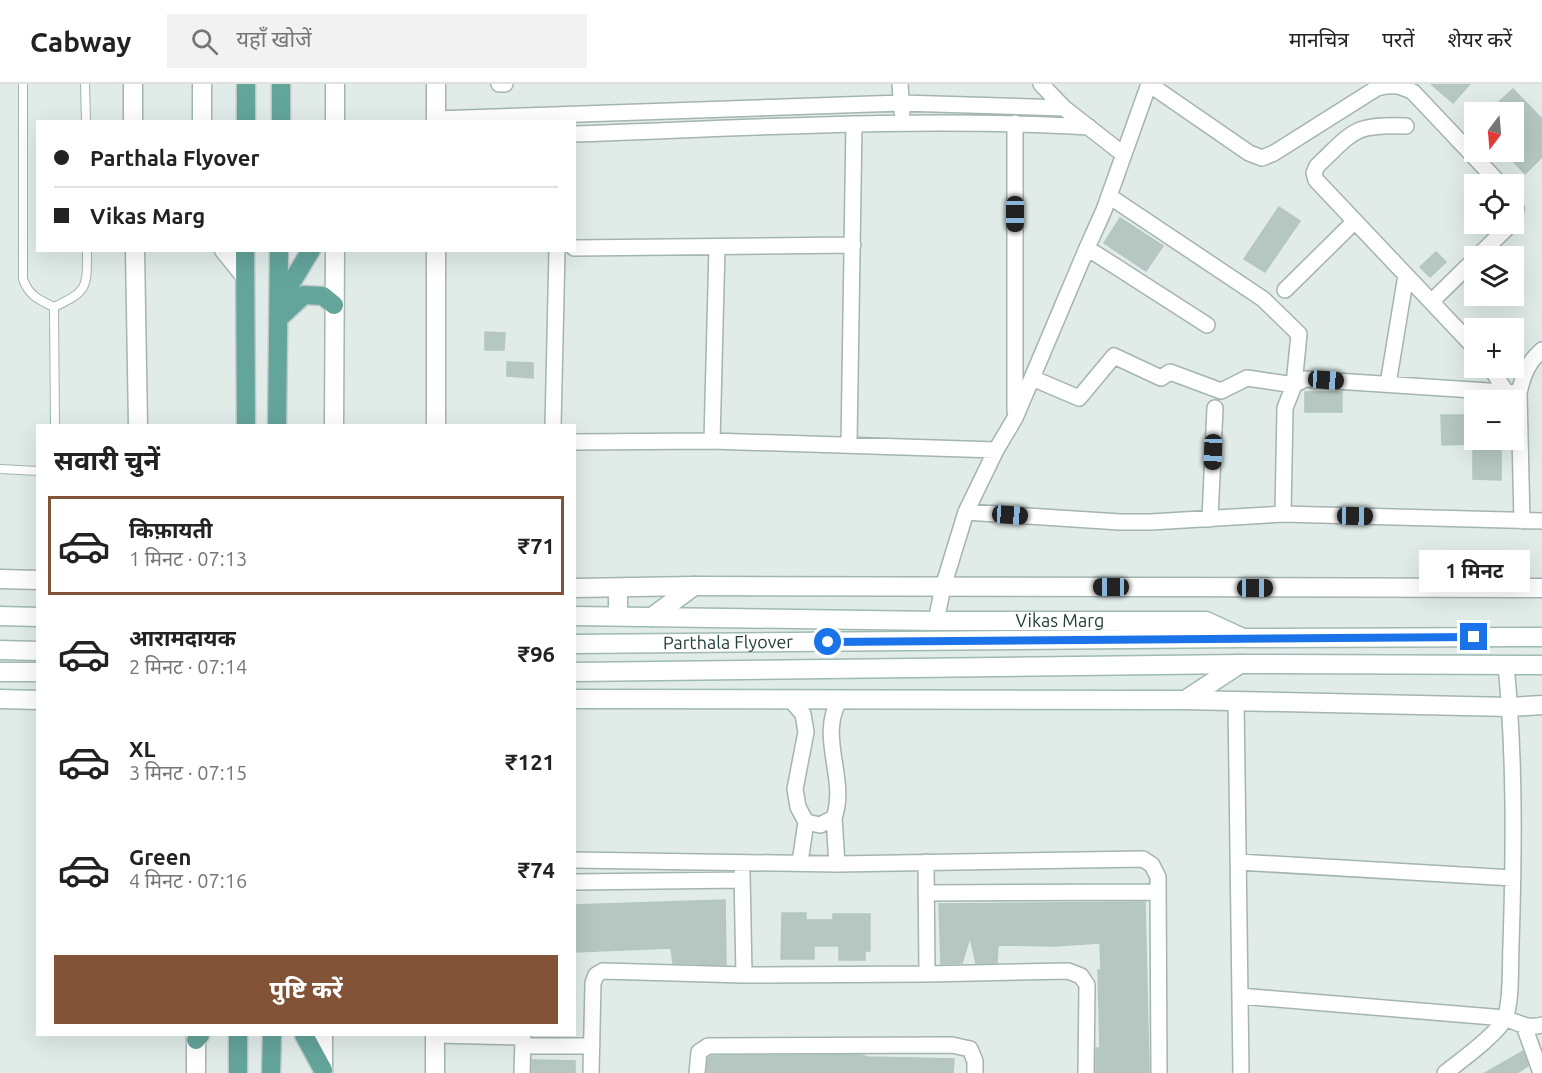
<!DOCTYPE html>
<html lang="hi">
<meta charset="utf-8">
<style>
:root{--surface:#fff;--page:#f2f2f2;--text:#222;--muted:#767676;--line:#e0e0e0;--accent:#835338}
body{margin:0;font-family:Ubuntu,"Noto Sans Devanagari",sans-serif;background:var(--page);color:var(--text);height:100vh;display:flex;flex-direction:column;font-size:22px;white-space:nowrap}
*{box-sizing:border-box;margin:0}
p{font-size:20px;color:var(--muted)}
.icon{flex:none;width:33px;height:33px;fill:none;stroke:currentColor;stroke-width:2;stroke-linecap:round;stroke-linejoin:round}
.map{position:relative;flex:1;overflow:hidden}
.sheet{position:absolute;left:36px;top:340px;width:540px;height:612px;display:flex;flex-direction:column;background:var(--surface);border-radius:0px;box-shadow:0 6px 24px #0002}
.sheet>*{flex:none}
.hud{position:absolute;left:36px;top:36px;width:540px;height:132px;border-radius:0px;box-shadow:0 6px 24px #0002;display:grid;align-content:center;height:132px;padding:0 18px;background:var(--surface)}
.needle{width:39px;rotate:196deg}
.buttons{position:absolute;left:1464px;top:18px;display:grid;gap:12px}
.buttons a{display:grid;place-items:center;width:60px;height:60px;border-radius:0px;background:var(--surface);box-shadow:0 6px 24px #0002;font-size:30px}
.end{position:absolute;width:27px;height:27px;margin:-14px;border:8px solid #1a73e8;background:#fff;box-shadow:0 0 0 3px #fff}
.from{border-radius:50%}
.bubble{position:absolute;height:42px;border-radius:0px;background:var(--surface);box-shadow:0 6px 24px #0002;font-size:20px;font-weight:700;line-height:42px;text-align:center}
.car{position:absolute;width:18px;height:36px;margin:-18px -9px;border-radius:8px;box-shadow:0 0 4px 2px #0007;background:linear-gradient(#222 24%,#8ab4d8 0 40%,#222 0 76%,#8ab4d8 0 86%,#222 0)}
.hud b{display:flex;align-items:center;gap:21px;height:57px;font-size:22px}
.hud b+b{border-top:2px solid var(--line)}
.hud i{width:15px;height:15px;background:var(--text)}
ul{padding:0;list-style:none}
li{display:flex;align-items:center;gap:18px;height:99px;margin:0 12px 9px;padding:0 6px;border:3px solid transparent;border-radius:0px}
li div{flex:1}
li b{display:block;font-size:22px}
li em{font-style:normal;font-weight:700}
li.active{border-color:var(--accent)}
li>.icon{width:54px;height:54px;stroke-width:1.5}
h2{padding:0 18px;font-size:27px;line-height:72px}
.button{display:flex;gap:12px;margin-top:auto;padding:12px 18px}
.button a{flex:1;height:69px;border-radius:0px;background:var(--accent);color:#fff;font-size:24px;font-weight:700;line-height:69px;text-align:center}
header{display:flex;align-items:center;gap:36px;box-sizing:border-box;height:84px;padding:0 30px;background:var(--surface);border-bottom:2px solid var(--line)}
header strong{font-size:28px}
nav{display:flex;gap:33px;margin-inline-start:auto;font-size:21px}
.search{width:420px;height:54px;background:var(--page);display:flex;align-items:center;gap:15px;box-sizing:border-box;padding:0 21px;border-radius:0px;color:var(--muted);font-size:22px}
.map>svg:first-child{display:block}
.building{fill:#b6c7c2;stroke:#b3c6c1;stroke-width:1.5}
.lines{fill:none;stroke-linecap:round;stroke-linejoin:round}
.service-casing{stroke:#a3b4b1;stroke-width:10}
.minor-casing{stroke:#a3b4b1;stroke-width:18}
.tertiary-casing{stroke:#a3b4b1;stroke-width:21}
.secondary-casing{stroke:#9fb9b3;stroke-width:21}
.primary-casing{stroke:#c1c9c8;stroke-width:21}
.service{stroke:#fff;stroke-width:8}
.minor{stroke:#fff;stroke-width:15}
.tertiary{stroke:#fff;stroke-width:18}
.secondary{stroke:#fff;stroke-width:18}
.primary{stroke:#63a49b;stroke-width:18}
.route{stroke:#1a73e8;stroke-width:8}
.labels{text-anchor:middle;stroke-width:4.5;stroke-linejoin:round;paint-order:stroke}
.street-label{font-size:18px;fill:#203e3a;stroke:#f2f9f6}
</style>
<header>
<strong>Cabway</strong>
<div class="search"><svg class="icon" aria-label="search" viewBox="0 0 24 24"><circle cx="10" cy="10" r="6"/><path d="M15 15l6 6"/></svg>यहाँ खोजें</div>
<nav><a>मानचित्र</a><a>परतें</a><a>शेयर करें</a></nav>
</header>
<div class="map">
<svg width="1542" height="989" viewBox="0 0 1542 989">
<rect width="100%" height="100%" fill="#e1ece9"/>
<path class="building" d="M1431 0H1470L1453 19Z
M1513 5 1542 35V73L1525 90 1514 78V28H1488Z
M1279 123 1300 137 1265 188 1244 175Z
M1120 134 1163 162 1146 187 1104 159Z
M1436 168 1446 178 1430 193 1420 183Z
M485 248 505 249 504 266H485Z
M507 278 533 279V294L507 292Z
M1305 308H1342V328H1305Z
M1441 331H1470L1471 360 1442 361Z
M1473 364 1501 365V396L1473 395Z
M725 816 726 881 673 879 671 864 574 868V821Z
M1145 818 1149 989H1096V964H1100L1098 886H1101L1100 859 1053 862 998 861 997 879H976L970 853 962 879 941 880 939 820Z
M782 829H806V836H833V830H870V867H865V876H839V862H814V875H781Z
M1523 967 1528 982 1517 989H1485Z
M806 971H861L868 973 954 975 953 989H707L708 974 711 972Z
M532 976 575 977V989H532Z"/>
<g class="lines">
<g class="service-casing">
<path id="service" d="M23 0V195C29 212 39 216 54 223L55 342
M85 0 86 38
M54 223C88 207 87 204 87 166
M0 385 38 387"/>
</g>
<g class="minor-casing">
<path id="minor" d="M499 0H505
M900 0 902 28
M1041 0 1064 24 1123 70
M1149 0 1249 69 1262 74 1274 69 1377 4C1390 0 1400 1 1413 8L1500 100
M435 35 901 19 1064 24
M1406 42C1353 40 1354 47 1317 82L1314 89 1316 96 1474 263
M574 50C746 44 918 33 1089 43
M1514 118 1516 124 1514 137
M574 164 853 161
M1087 164 1207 241
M1478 172 1511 140
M1285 206 1355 137
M1432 217 1474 176
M1491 284 1506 308
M1032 294 1079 314 1114 272 1161 294 1170 288 1221 307 1247 294 1294 301 1299 250 1263 215 1109 112
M1388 300 1406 191
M1015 327V39
M553 342 557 166
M712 357 717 163
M574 358 712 357 996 366
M849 360 854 40
M966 428 1120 438H1151L1283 430 1542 437
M1283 430 1285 324 1294 301 1305 295 1519 309
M1210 435 1215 324
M1522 437 1519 309C1523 291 1528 278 1542 266
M936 537 943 503 966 428 996 366 1015 334 1087 164 1104 126 1149 0
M790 615 803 630 806 648 795 705 798 723 806 738 820 741 834 734C848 694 817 653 840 615
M1236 616 1241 989
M834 734 837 780
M574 776 837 780 1143 775 1152 781 1158 793 1159 989
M800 778 806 738
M926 778 927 890 1068 887 1081 892 1087 901 1086 989
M1238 778 1513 794
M742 789 744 891
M574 798 742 796
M926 809 1158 808
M1240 912 1505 934C1518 939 1529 945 1542 941
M1524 942 1541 989
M437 951 523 953
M523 962H592
M522 989 523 953
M591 989 593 899 596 891 603 887 744 891 927 890
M697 989 699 968 708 962 952 961 970 965 975 977V989
M1445 989C1459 978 1499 949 1505 934 1512 917 1510 880 1511 861 1514 768 1515 674 1506 581"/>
</g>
<g class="tertiary-casing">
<path id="tertiary" d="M133 0V38
M202 38V0
M335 38V0
M436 38V0
M135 166 138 342
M224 166 245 192
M334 342 335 166
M436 342V166
M0 495 38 496
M574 504 694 502 1542 504
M1185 616 1510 623 1542 621
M196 989V951
M323 989V951
M435 989V951"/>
</g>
<g class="secondary-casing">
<g id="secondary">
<path d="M0 532 38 533"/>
<path id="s1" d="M574 532 936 537H1206L1243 554 1542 553"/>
<path d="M618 532V504"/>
<path d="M652 533 694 502"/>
<path id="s2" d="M574 560 1239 554"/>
<path d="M0 566 38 567"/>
<path d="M0 588H38"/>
<path d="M574 588 1240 580 1542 581"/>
<path d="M0 615 38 616"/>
<path d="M574 615 1185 616 1240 580"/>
</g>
</g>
<g class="primary-casing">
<path id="primary" d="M246 38V0
M281 38V0
M245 166 246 342
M279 219 311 166
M278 235 304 211 323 212 334 221
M277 342 279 166
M304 951 323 986
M196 956 200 951
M238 989V951
M271 989 272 951"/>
</g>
<use href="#service" class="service"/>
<use href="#minor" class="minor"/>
<use href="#tertiary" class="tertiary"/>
<use href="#secondary" class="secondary"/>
<use href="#primary" class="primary"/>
</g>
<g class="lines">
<path class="route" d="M828 558 1474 553"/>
</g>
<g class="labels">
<g class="street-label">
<text dy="6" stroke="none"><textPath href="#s1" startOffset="486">Vikas Marg</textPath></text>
<text dy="6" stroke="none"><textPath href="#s2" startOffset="154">Parthala Flyover</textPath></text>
</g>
</g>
</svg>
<div class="buttons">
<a><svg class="needle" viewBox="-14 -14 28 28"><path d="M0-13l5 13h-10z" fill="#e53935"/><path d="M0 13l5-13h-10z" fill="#767676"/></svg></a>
<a><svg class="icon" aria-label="locate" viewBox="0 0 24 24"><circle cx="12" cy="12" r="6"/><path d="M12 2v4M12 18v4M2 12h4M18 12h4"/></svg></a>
<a><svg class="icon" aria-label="layers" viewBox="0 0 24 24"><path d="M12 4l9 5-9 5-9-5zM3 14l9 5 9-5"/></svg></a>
<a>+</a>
<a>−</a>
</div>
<i class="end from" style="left:828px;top:558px"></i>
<i class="end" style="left:1474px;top:553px"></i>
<div class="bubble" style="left:1419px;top:466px;width:111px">1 मिनट</div>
<i class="car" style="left:1015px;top:130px;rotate:180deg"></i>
<i class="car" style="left:1326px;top:296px;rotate:94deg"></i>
<i class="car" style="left:1213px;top:368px;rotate:182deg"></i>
<i class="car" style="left:1010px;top:431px;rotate:94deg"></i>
<i class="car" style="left:1355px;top:432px;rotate:91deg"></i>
<i class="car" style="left:1111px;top:503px;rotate:270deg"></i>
<i class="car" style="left:1255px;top:504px;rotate:90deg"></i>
<div class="hud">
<b><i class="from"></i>Parthala Flyover</b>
<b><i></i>Vikas Marg</b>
</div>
<section class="sheet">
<h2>सवारी चुनें</h2>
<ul>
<li class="active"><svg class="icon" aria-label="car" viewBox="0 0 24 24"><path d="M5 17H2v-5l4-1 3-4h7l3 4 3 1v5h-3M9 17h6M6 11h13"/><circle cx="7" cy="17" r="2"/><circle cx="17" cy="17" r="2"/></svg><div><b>किफ़ायती</b><p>1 मिनट · 07:13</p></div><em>₹71</em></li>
<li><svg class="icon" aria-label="car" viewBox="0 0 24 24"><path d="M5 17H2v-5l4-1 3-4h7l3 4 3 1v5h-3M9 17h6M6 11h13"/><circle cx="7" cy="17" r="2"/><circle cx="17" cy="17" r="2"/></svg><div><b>आरामदायक</b><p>2 मिनट · 07:14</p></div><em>₹96</em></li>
<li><svg class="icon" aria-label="car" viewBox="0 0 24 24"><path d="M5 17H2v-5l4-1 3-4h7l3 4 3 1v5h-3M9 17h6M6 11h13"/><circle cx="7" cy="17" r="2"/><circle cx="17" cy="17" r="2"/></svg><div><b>XL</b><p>3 मिनट · 07:15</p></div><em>₹121</em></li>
<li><svg class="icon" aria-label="car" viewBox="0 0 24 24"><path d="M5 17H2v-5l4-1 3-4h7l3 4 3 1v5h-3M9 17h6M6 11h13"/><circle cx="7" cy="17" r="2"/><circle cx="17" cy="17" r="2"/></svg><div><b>Green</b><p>4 मिनट · 07:16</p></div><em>₹74</em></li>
</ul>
<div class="button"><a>पुष्टि करें</a></div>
</section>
</div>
